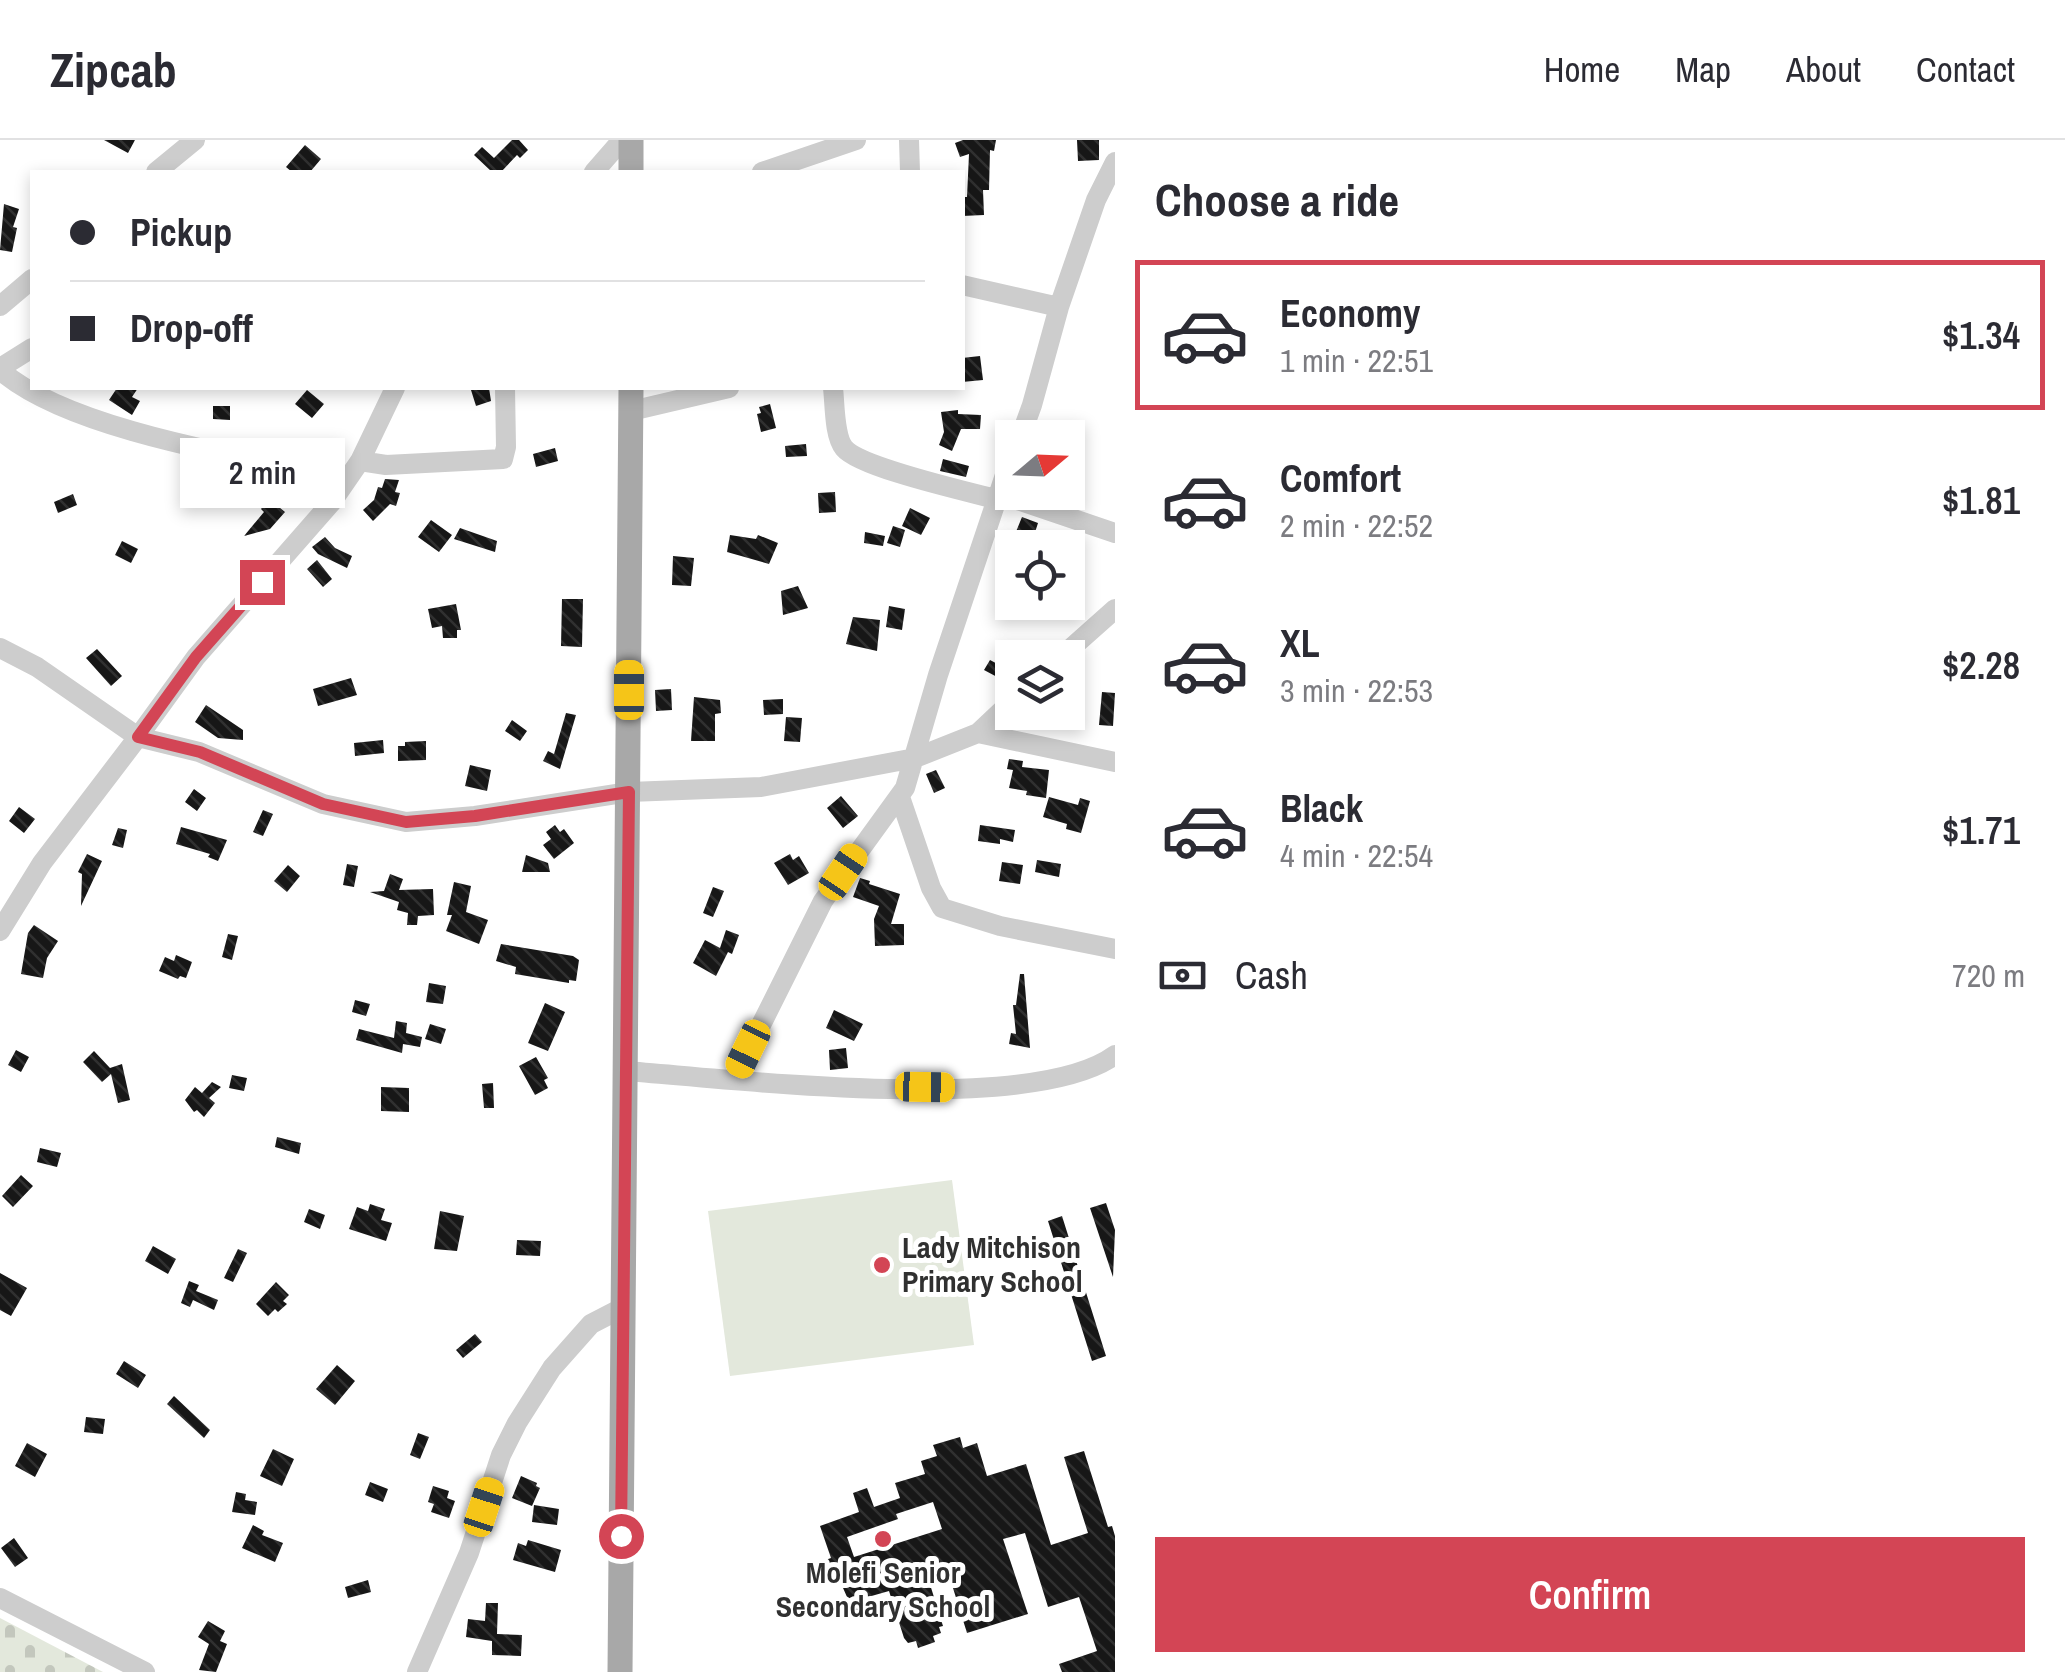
<!DOCTYPE html>
<meta charset="utf-8">
<style>
:root{--surface:#fff;--page:#f2f2f3;--text:#2b2b33;--muted:#7c7c81;--line:#e1e1e2;--accent:#d34555}
body{margin:0;font-family:"Archivo Narrow",sans-serif;background:var(--page);color:var(--text);height:100vh;display:flex;flex-direction:column;font-size:38px;white-space:nowrap}
*{box-sizing:border-box;margin:0}
p{font-size:32px;color:var(--muted)}
.icon{flex:none;width:55px;height:55px;fill:none;stroke:currentColor;stroke-width:2;stroke-linecap:round;stroke-linejoin:round}
.map{position:relative;flex:1;overflow:hidden}
.drawer{display:flex;flex-direction:column;background:var(--surface);width:950px}
.drawer>*{flex:none}
.hud{position:absolute;left:30px;top:30px;width:935px;height:220px;border-radius:0px;box-shadow:0 5px 15px #0003;display:grid;align-content:center;height:220px;padding:0 40px;background:var(--surface)}
.needle{width:65px;rotate:71deg}
.fabs{position:absolute;left:995px;top:280px;display:grid;gap:20px}
.fabs a{display:grid;place-items:center;width:90px;height:90px;border-radius:0px;background:var(--surface);box-shadow:0 5px 15px #0003;font-size:50px}
.end{position:absolute;width:45px;height:45px;margin:-22px;border:12px solid #d34555;background:#fff;box-shadow:0 0 0 5px #fff}
.from{border-radius:50%}
.bubble{position:absolute;height:70px;border-radius:0px;background:var(--surface);box-shadow:0 5px 15px #0003;font-size:32px;font-weight:600;line-height:70px;text-align:center}
.car{position:absolute;width:30px;height:60px;margin:-30px -15px;border-radius:12px;box-shadow:0 0 8px 2px #0007;background:linear-gradient(#f5c518 24%,#345 0 40%,#f5c518 0 76%,#345 0 86%,#f5c518 0)}
.hud b{display:flex;align-items:center;gap:35px;height:95px;font-size:38px}
.hud b+b{border-top:2px solid var(--line)}
.hud i{width:25px;height:25px;background:var(--text)}
ul{padding:0;list-style:none}
li{display:flex;align-items:center;gap:30px;height:150px;margin:0 20px 15px;padding:0 20px;border:5px solid transparent;border-radius:0px}
li div{flex:1}
li b{display:block;font-size:38px}
li em{font-style:normal;font-weight:600}
li.selected{border-color:var(--accent)}
li>.icon{width:90px;height:90px;stroke-width:1.5}
h2{padding:0 40px;font-size:45px;line-height:120px}
.pay{display:flex;align-items:center;gap:25px;height:110px;padding:0 40px;font-size:38px}
.pay p{margin-inline-start:auto}
.button{display:flex;gap:20px;margin-top:auto;padding:20px 40px}
.button a{flex:1;height:115px;border-radius:0px;background:var(--accent);color:#fff;font-size:40px;font-weight:600;line-height:115px;text-align:center}
header{display:flex;align-items:center;gap:60px;box-sizing:border-box;height:140px;padding:0 50px;background:var(--surface);border-bottom:2px solid var(--line)}
header strong{font-size:48px}
nav{display:flex;gap:55px;margin-inline-start:auto;font-size:35px}
main{display:flex;flex:1;min-height:0}
.map>svg:first-child{display:block}
.cemetery{fill:url(#cemetery-stones)}
.pitch{fill:#e3e8dc}
.building{fill:url(#building-back-hatch);fill-rule:evenodd}
.lines{fill:none;stroke-linecap:round;stroke-linejoin:round}
.minor{stroke:#cdcdcd;stroke-width:20}
.major{stroke:#a8a8a8;stroke-width:25}
.route{stroke:#d34555;stroke-width:12}
.poi-dot{fill:#d34555;stroke:#fff;stroke-width:4}
.labels{text-anchor:middle;stroke-width:10;stroke-linejoin:round;paint-order:stroke}
.poi-label{font-size:30px;font-weight:bold;fill:#303030;stroke:#fff;text-anchor:start}
</style>
<header>
<strong>Zipcab</strong>
<nav><a>Home</a><a>Map</a><a>About</a><a>Contact</a></nav>
</header>
<main>
<div class="map">
<svg width="1115" height="1532" viewBox="0 0 1115 1532">
<defs>
<pattern id="cemetery-stones" width="16" height="16" patternUnits="userSpaceOnUse" patternTransform="scale(2.5)"><rect width="16" height="16" fill="#e3e8dc"/><path d="M2 7V4a2 2 0 0 1 4 0v3zM10 15v-3a2 2 0 0 1 4 0v3z" fill="#c3c7bd"/></pattern>
<pattern id="building-back-hatch" width="6" height="6" patternUnits="userSpaceOnUse" patternTransform="scale(2.5)"><rect width="6" height="6" fill="#171717"/><path d="M-1 5l2 2M0 0l6 6M5-1l2 2" fill="none" stroke="#303030"/></pattern>
</defs>
<rect width="100%" height="100%" fill="#fff"/>
<path class="cemetery" d="M0 1478 103 1532H0Z"/>
<path class="pitch" d="M952 1040 974 1205 730 1236 708 1071Z"/>
<path class="building" d="M104 0H135L128 13Z
M512 0H519L528 10 520 18 517 15 501 32H492L474 15 482 7 494 18Z
M963 0H996L994 11 990 10 989 50H983L984 75 962 76V57H967L969 14 960 17 955 3Z
M1077 0H1099V20L1078 21Z
M305 5 321 19 310 32H292L286 27Z
M4 64 19 69 13 87 17 88 12 112 0 110Z
M980 216 983 240 962 242V218Z
M117 248H138L132 257 140 261 132 275 109 260Z
M480 248H489L491 261 476 266 471 250Z
M307 250 324 264 312 278 295 264Z
M770 264 776 288 761 292 757 274 761 273 759 267Z
M213 266H230V280L213 279Z
M958 270V274L981 275 980 289H961L952 311 939 305 944 292 941 272Z
M806 304 807 316 786 317 785 306Z
M555 308 558 321 536 327 533 314Z
M943 319 969 326 966 337 940 331Z
M385 339 399 340 395 352 400 353 396 366 390 364 373 381 363 370 374 360 378 347 382 348Z
M835 352 836 372 819 373 818 353Z
M73 354 77 365 58 373 54 362Z
M269 359 285 372 270 389 244 396 264 372 261 369Z
M910 368 930 378 921 395 902 386Z
M1022 377 1038 383 1030 408 1011 404Z
M431 380 452 395 439 412 418 397Z
M893 386 905 390 900 407 887 403Z
M460 388 497 401 495 412 454 399Z
M865 392 885 396 883 406 864 403Z
M730 395 756 399 758 395 778 403 769 424 727 412Z
M325 397 335 408 352 416 347 428 318 414 312 407Z
M122 401 138 409 131 423 115 415Z
M673 416 694 418 691 446 672 445Z
M317 420 332 439 323 447 307 429Z
M798 446 808 468 783 475 781 451Z
M562 459H583L582 507 561 506Z
M456 464 461 490H457V498H443L442 486 432 488 428 469Z
M889 466 905 469 902 490 886 487Z
M853 477 880 480 877 511 846 504Z
M97 509 122 536 111 546 86 518Z
M990 520 1005 528 999 538 984 530Z
M1068 529 1083 538 1070 570 1068 569Z
M351 538 357 555 318 566 313 549Z
M671 549 672 570 656 571 655 550Z
M1102 552 1115 553 1113 586 1099 585Z
M694 557 720 560 721 573 715 574V601H691Z
M783 559V574L764 575 763 560Z
M206 565 243 590V600L218 598 195 582Z
M566 573 576 575 560 629 543 621 548 611 554 614Z
M786 577 802 578 800 602 784 601Z
M512 580 527 591 520 601 505 591Z
M383 600 384 613 355 616 354 603Z
M426 601V620L398 621V606H405V602Z
M1009 619 1023 621 1022 627 1049 630 1046 658 1026 655 1027 651 1009 648 1013 630 1007 629Z
M470 625 491 630 487 651 465 646Z
M936 630 945 648 934 653 926 634Z
M194 649 206 658 197 671 185 662Z
M841 656 858 676 843 688 827 668Z
M1049 657 1078 665 1080 658 1090 661 1081 693 1066 689 1067 684 1043 677Z
M19 667 35 679 24 693 9 681Z
M263 670 273 674 263 696 253 692Z
M555 685 560 692 564 689 574 703 554 719 543 705 551 699 546 692Z
M980 685 1015 690 1013 702 1000 699V704L978 701Z
M181 687 227 700 218 721 208 717 210 714 176 704Z
M118 688 127 690 123 708 112 705Z
M87 714 102 721 81 766 82 734 78 732Z
M790 714 793 720 799 716 809 733 788 745 774 723Z
M526 715 548 723 550 732H522Z
M1037 720 1061 724 1059 737 1035 732Z
M1002 722 1023 725 1020 744 999 741Z
M347 724 358 726 354 747 343 745Z
M288 725 300 736 287 752 274 741Z
M390 734 403 739 399 750 433 749 434 775 418 776 417 785H407L408 773 397 770 399 762 370 752 384 751Z
M860 738 870 741 869 744 900 754 891 784H904V805L875 806 874 779 879 766 853 757Z
M454 742 471 746 466 772 488 780 479 804 446 791 452 775H447Z
M713 747 724 751 713 777 703 773Z
M34 785 58 801 47 818 43 838 21 834 28 793Z
M726 790 739 795 732 814 728 812 716 836 693 823 705 800 720 808Z
M228 794 238 796 232 820 222 817Z
M501 804 573 816 579 820 576 841 569 840V843L515 834 516 827 496 821Z
M176 815 192 822 186 838 180 836 178 839 159 831 165 817 174 821Z
M1020 834H1024L1030 908 1009 904 1011 893 1016 894 1013 865H1016Z
M429 843 446 846 443 864 426 862Z
M355 860 370 864 366 876 352 872Z
M545 863 565 872 548 911 528 903Z
M834 870 863 884 854 901 826 888Z
M396 881 407 883 406 893 422 897 420 907 403 904 402 913 356 900 359 889 394 898Z
M430 884 446 889 441 904 425 899Z
M846 908 848 928 830 930 829 910Z
M16 910 29 917 21 932 8 925Z
M94 911 110 928 122 924 130 960 118 963 111 934 102 942 83 922Z
M536 917 548 938 544 940 548 948 535 955 519 926Z
M232 935 247 938 244 951 229 948Z
M212 942 221 947 209 958 215 963 204 977 197 970 194 972 185 960 195 947 202 953Z
M493 943 494 968H484L482 944Z
M381 947 409 948V972L381 971Z
M277 997 301 1003 299 1014 275 1007Z
M40 1008 61 1013 57 1027 37 1022Z
M21 1035 33 1046 13 1067 2 1056Z
M1106 1063 1115 1090 1113 1137 1090 1068Z
M370 1064 385 1069 381 1080 392 1083 386 1101 349 1089 357 1067 368 1071Z
M309 1069 325 1075 320 1089 304 1082Z
M440 1071 464 1076 457 1111 434 1109Z
M1062 1076 1106 1216 1092 1221 1048 1081Z
M517 1100 541 1101 540 1116 516 1115Z
M153 1106 176 1119 168 1134 145 1121Z
M238 1109 247 1113 233 1142 224 1138Z
M0 1133 27 1148 11 1176 0 1170Z
M189 1141 199 1145 196 1151 218 1160 214 1170 193 1160 190 1167 181 1163Z
M276 1142 289 1155 283 1161 287 1164 278 1172 275 1169 268 1176 256 1164Z
M475 1194 482 1202 463 1218 456 1210Z
M124 1221 146 1235 138 1248 116 1234Z
M337 1225 355 1241 335 1265 316 1249Z
M174 1256 210 1290 204 1298 167 1264Z
M86 1277 105 1279 103 1294 84 1292Z
M418 1293 429 1297 420 1319 410 1315Z
M960 1297 963 1308 977 1303 987 1336 1026 1324 1051 1405 1088 1393 1064 1317 1084 1311 1108 1387 1112 1386 1115 1396V1532H1062L1059 1524 1097 1511 1079 1457 1048 1467 1025 1393 1003 1399 1028 1474 967 1493 948 1432 928 1438 943 1486 939 1487 941 1493 933 1496 935 1502 918 1508 916 1501 908 1503 904 1498 889 1451 868 1457 875 1476 858 1482 836 1432 818 1438 814 1424 831 1418 820 1386 859 1372 853 1353 867 1348 874 1367 900 1358 895 1343 925 1334 921 1321 937 1316 933 1305ZM933 1362 942 1389 854 1417 847 1397 898 1379 896 1374Z
M27 1303 47 1314 35 1337 15 1326Z
M273 1309 294 1319 282 1346 260 1336Z
M521 1336 537 1343 536 1346 540 1348 532 1366 512 1358Z
M370 1342 388 1349 383 1362 365 1355Z
M433 1346 449 1351 447 1358 455 1361 449 1378 431 1372 434 1364 428 1362Z
M236 1352 246 1354 245 1360 257 1362 255 1375 232 1372Z
M534 1365 559 1369 557 1385 532 1382Z
M253 1385 264 1391 262 1395 283 1403 275 1422 242 1408Z
M14 1398 28 1418 15 1427 1 1408Z
M528 1400 561 1410 555 1432 513 1420 518 1403 526 1406Z
M368 1440 371 1452 348 1458 345 1447Z
M486 1463H498L497 1494 522 1495 521 1516 492 1515V1501L466 1497 468 1479 485 1481Z
M208 1481 225 1491 220 1501 227 1504 216 1532 199 1530 209 1504 198 1497Z"/>
<g class="lines">
<path class="minor" d="M909 0 910 32
M156 32 195 0
M594 32 622 0
M762 32 856 0
M962 145 1059 167
M0 166 32 139
M0 228 32 208
M0 230C70 292 253 318 347 338
M833 248C835 264 834 296 844 308 860 328 970 352 999 360
M631 271 729 248
M1020 298 1032 265 1059 167 1096 60 1115 22
M360 321 386 325 503 319 506 307 505 248
M1000 354 1115 393
M0 508 37 527 138 597 196 517 331 363 360 321 395 248
M1060 518 1115 469
M978 593 1115 622
M900 657 931 748 942 768 1000 786 1115 809
M0 791 42 723 138 597 199 612 323 664 406 682 475 676 629 652 761 647 915 618 978 593 1012 561
M625 931C733 939 1032 976 1115 915
M734 939 823 761 905 648 938 535 1012 314
M0 1458 145 1532
M417 1532 469 1413 501 1315 517 1283 552 1228 591 1184 622 1168"/>
<path class="major" d="M631 0V32
M620 1532 631 248"/>
</g>
<g class="lines">
<path class="route" d="M262 442 196 517 138 597 200 612 323 664 406 682 475 676 629 652 621 1396"/>
</g>
<g class="poi-dot">
<circle cx="882" cy="1125" r="10"/>
<circle cx="883" cy="1399" r="10"/>
</g>
<g class="labels">
<g class="poi-label">
<text x="902" y="1118">Lady Mitchison<tspan x="902" dy="34">Primary School</tspan></text>
<text x="883" y="1443" text-anchor="middle">Molefi Senior<tspan x="883" dy="34">Secondary School</tspan></text>
</g>
</g>
</svg>
<div class="fabs">
<a><svg class="needle" viewBox="-14 -14 28 28"><path d="M0-13l5 13h-10z" fill="#e53935"/><path d="M0 13l5-13h-10z" fill="#7c7c81"/></svg></a>
<a><svg class="icon" aria-label="locate" viewBox="0 0 24 24"><circle cx="12" cy="12" r="6"/><path d="M12 2v4M12 18v4M2 12h4M18 12h4"/></svg></a>
<a><svg class="icon" aria-label="layers" viewBox="0 0 24 24"><path d="M12 4l9 5-9 5-9-5zM3 14l9 5 9-5"/></svg></a>
</div>
<i class="end from" style="left:621px;top:1396px"></i>
<i class="end" style="left:262px;top:442px"></i>
<div class="bubble" style="left:180px;top:298px;width:165px">2 min</div>
<i class="car" style="left:629px;top:550px;rotate:0deg"></i>
<i class="car" style="left:843px;top:732px;rotate:34deg"></i>
<i class="car" style="left:748px;top:909px;rotate:206deg"></i>
<i class="car" style="left:925px;top:947px;rotate:91deg"></i>
<i class="car" style="left:484px;top:1367px;rotate:18deg"></i>
<div class="hud">
<b><i class="from"></i>Pickup</b>
<b><i></i>Drop-off</b>
</div>
</div>
<section class="drawer">
<h2>Choose a ride</h2>
<ul>
<li class="selected"><svg class="icon" aria-label="car" viewBox="0 0 24 24"><path d="M5 17H2v-5l4-1 3-4h7l3 4 3 1v5h-3M9 17h6M6 11h13"/><circle cx="7" cy="17" r="2"/><circle cx="17" cy="17" r="2"/></svg><div><b>Economy</b><p>1 min · 22:51</p></div><em>$1.34</em></li>
<li><svg class="icon" aria-label="car" viewBox="0 0 24 24"><path d="M5 17H2v-5l4-1 3-4h7l3 4 3 1v5h-3M9 17h6M6 11h13"/><circle cx="7" cy="17" r="2"/><circle cx="17" cy="17" r="2"/></svg><div><b>Comfort</b><p>2 min · 22:52</p></div><em>$1.81</em></li>
<li><svg class="icon" aria-label="car" viewBox="0 0 24 24"><path d="M5 17H2v-5l4-1 3-4h7l3 4 3 1v5h-3M9 17h6M6 11h13"/><circle cx="7" cy="17" r="2"/><circle cx="17" cy="17" r="2"/></svg><div><b>XL</b><p>3 min · 22:53</p></div><em>$2.28</em></li>
<li><svg class="icon" aria-label="car" viewBox="0 0 24 24"><path d="M5 17H2v-5l4-1 3-4h7l3 4 3 1v5h-3M9 17h6M6 11h13"/><circle cx="7" cy="17" r="2"/><circle cx="17" cy="17" r="2"/></svg><div><b>Black</b><p>4 min · 22:54</p></div><em>$1.71</em></li>
</ul>
<div class="pay"><svg class="icon" aria-label="cash" viewBox="0 0 24 24"><path d="M3 7h18v10H3z"/><circle cx="12" cy="12" r="2"/></svg>Cash<p>720 m</p></div>
<div class="button"><a>Confirm</a></div>
</section>
</main>
